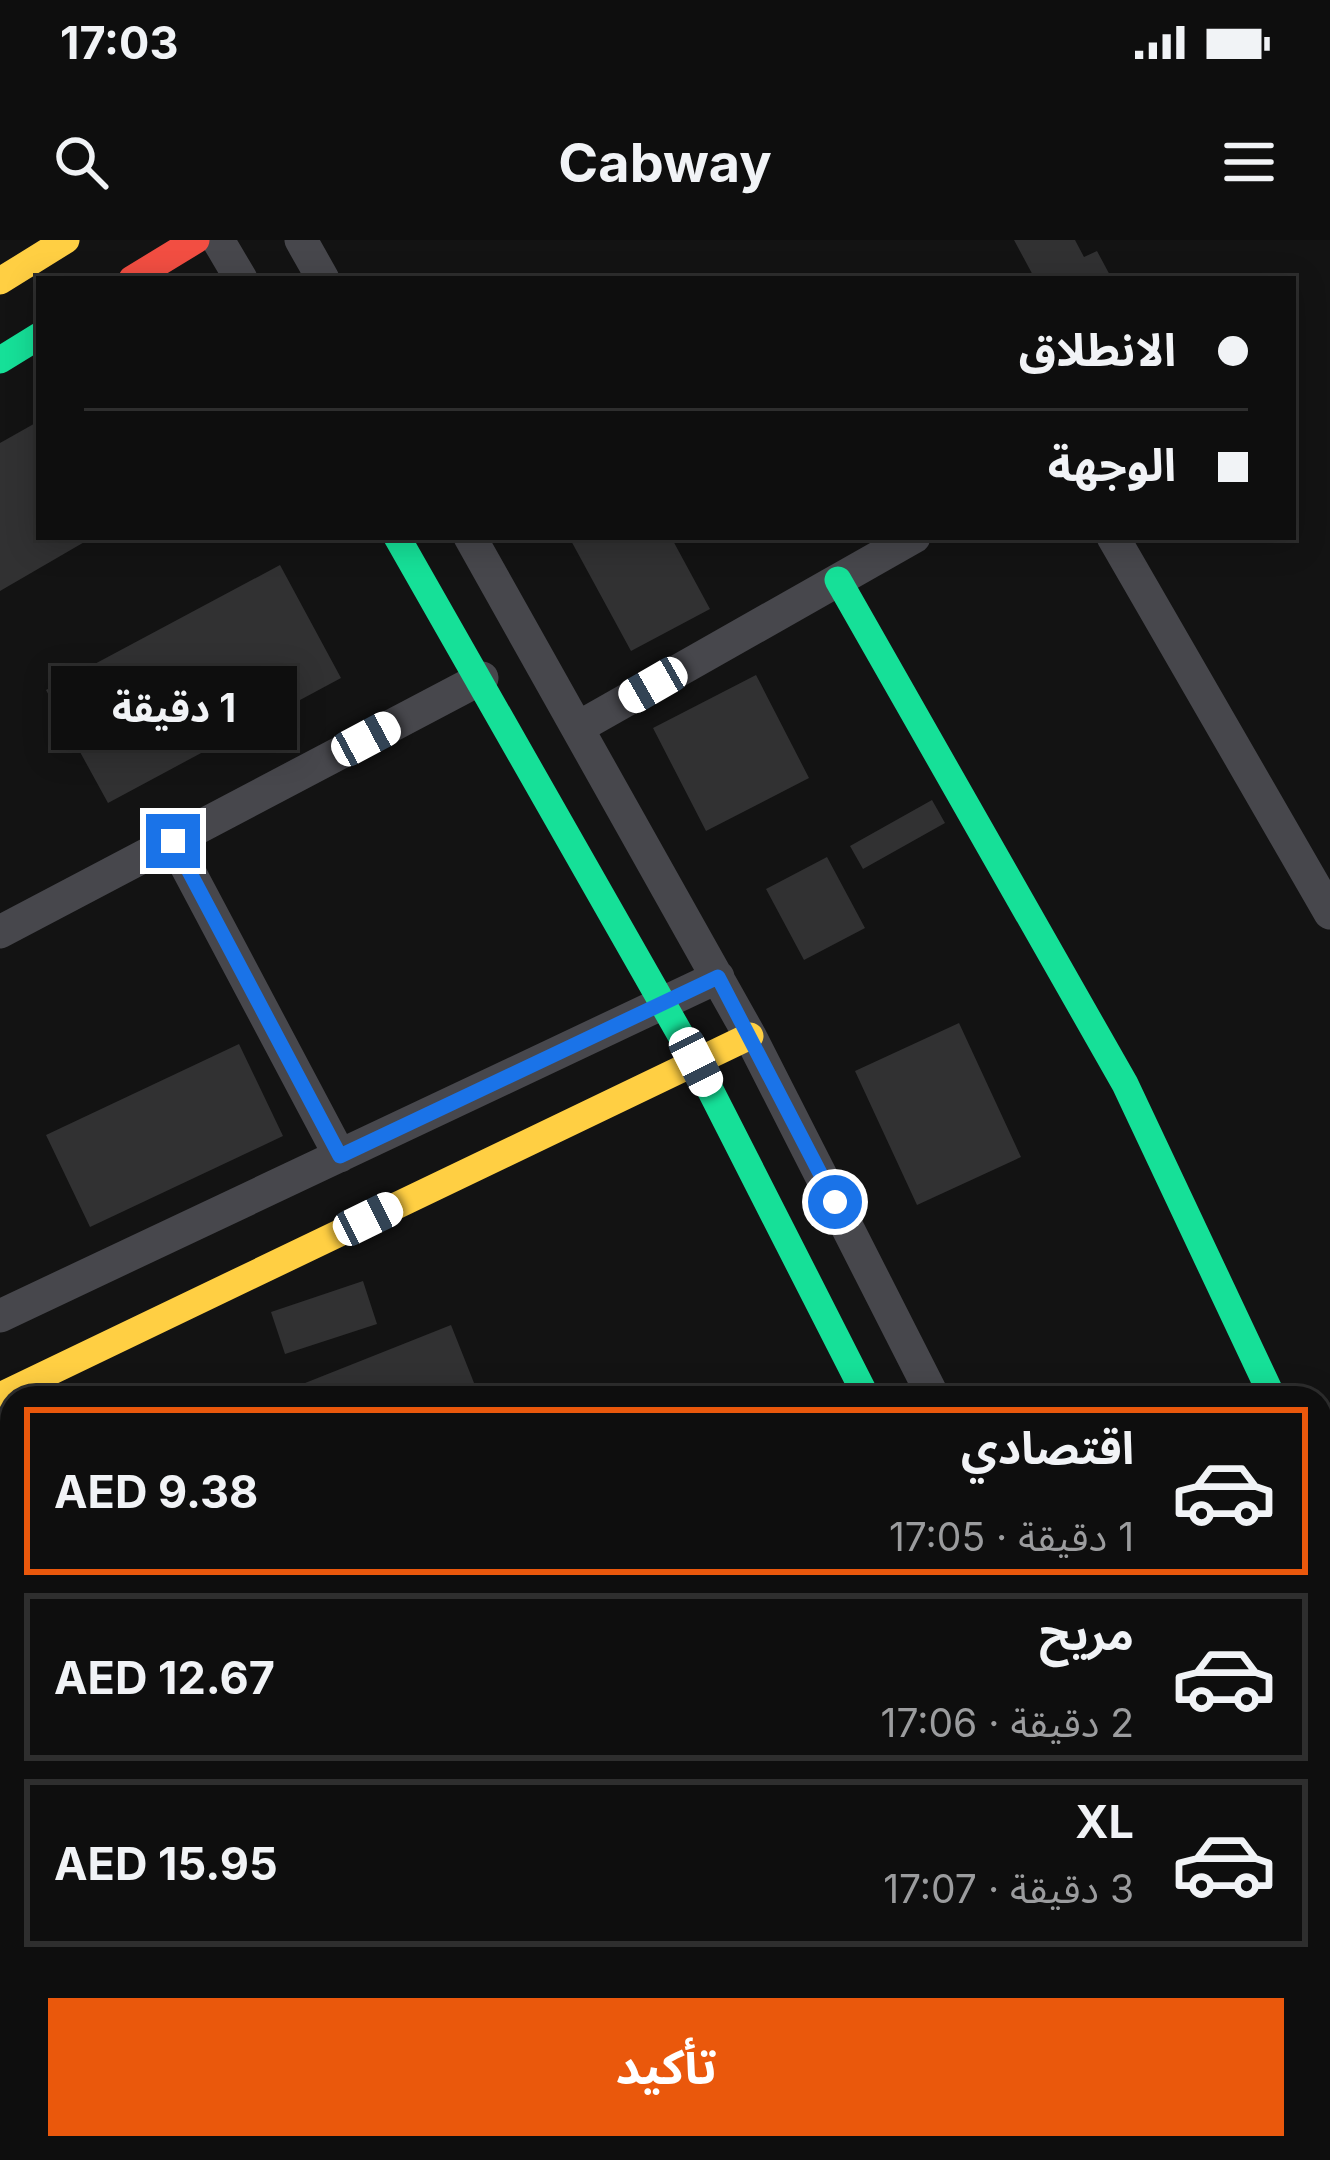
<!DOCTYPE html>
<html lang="ar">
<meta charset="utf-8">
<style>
:root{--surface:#0e0e0e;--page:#1c1c1c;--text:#f1f3f6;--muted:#9b9c9e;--line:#2e2e2e;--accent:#ea580c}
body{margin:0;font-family:Inter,"Noto Sans Arabic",sans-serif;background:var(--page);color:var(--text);direction:rtl;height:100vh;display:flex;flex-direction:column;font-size:45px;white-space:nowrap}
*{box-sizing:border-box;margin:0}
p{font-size:39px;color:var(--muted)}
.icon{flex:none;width:66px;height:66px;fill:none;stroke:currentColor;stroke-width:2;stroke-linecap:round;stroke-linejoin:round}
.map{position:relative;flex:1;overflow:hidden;direction:ltr}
.details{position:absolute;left:0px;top:1146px;width:1332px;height:774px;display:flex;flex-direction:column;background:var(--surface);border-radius:36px 36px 0 0;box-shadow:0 6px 30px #0003,0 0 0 3px var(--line);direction:rtl}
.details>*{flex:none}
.hud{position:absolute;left:36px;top:36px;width:1260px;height:264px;border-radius:0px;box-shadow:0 6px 30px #0003,0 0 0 3px var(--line);direction:rtl;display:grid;align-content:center;height:264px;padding:0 48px;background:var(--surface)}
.end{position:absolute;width:54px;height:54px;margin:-27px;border:15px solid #1a73e8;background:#fff;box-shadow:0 0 0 6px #fff}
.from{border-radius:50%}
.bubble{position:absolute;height:84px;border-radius:0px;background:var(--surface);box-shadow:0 6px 30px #0003,0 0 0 3px var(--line);font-size:39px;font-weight:700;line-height:84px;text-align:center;direction:rtl}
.car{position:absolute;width:36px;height:72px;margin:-36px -18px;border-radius:15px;box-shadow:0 0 9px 3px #0007;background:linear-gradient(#fff 24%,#345 0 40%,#fff 0 76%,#345 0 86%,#fff 0)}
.hud b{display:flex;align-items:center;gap:42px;height:114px;font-size:45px}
.hud b+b{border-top:3px solid var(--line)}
.hud i{width:30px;height:30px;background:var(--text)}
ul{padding:21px 0 0;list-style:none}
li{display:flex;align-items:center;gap:36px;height:168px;margin:0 24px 18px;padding:0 24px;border:6px solid var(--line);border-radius:0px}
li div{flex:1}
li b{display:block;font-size:45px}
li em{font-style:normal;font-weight:700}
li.on{border-color:var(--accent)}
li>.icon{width:108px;height:108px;stroke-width:1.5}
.action{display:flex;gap:24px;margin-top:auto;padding:24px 48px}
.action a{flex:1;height:138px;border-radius:0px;background:var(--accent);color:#fff;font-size:48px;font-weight:700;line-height:138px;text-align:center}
.status{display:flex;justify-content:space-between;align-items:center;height:84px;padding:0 60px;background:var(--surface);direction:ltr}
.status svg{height:33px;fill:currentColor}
header{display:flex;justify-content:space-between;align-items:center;height:156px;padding:0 48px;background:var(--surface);font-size:54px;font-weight:700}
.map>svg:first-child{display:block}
.building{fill:#313132}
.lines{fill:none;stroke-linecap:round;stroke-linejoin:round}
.street{stroke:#47474c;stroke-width:33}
.fast{stroke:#16e098;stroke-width:27}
.slow{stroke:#ffcf43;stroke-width:27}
.jam{stroke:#f24e42;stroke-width:27}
.route{stroke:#1a73e8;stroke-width:15}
</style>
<div class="status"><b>17:03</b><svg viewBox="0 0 49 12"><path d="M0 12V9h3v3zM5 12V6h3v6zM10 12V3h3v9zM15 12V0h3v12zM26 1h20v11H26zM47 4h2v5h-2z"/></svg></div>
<header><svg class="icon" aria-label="menu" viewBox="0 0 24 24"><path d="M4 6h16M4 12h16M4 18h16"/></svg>Cabway<svg class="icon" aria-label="search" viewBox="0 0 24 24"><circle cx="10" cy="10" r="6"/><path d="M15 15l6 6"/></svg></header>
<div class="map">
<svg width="1330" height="1920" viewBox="0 0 1330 1920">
<rect width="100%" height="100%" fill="#131313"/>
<path class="building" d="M1014 0H1075L1084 17 1097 11 1112 39H1035Z
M39 181V297H93L0 351V203Z
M569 297H671L710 369 631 411Z
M280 325 341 438 108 563 46 450Z
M756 435 809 538 706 591 653 488Z
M932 560 945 583 863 629 850 606Z
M827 617 865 688 804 720 766 649Z
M959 783 1021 917 917 965 855 831Z
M239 804 283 896 90 987 46 895Z
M363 1041 377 1084 285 1114 271 1072Z
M451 1085 480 1158H294L290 1149Z
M248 1908H450L451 1920H249Z
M473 1908H640L642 1920H475Z"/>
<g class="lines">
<path class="street" d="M218 0 241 39
M301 0 323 39
M470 297 750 796 934 1158
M1113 297 1330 673
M579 487 914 297
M173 601 340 916
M0 692 482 438
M0 1076 718 737
M1320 1273 1330 1298
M1320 1335 1330 1332
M0 1484 12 1538
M0 1783 12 1834
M1320 1857 1330 1854
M29 1908 32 1920
M94 1908 97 1920
M1043 1920 1095 1908"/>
<path class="fast" d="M0 120 39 96
M397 297 696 822 867 1158
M838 340 1125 844 1273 1158"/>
<path class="slow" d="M0 41 66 0
M0 1156 750 796"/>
<path class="jam" d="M132 39 196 0"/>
</g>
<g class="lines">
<path class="route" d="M173 601 340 916 718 737 835 962"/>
</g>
</svg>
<i class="end from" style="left:835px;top:962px"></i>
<i class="end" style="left:173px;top:601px"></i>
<div class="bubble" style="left:51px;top:426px;width:246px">1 دقيقة</div>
<i class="car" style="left:653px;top:445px;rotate:240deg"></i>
<i class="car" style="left:366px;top:499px;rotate:62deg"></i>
<i class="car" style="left:696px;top:822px;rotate:153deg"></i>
<i class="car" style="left:368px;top:979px;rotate:64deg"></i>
<div class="hud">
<b><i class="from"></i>الانطلاق</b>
<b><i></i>الوجهة</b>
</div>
<section class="details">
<ul>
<li class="on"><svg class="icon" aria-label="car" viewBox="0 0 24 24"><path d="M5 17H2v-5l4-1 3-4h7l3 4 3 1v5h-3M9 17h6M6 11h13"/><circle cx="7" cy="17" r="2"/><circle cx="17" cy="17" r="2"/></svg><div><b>اقتصادي</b><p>1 دقيقة · 17:05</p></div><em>AED 9.38</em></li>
<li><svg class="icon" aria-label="car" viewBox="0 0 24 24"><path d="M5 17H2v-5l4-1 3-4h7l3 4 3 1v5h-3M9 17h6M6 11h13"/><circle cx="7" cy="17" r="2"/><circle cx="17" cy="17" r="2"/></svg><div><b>مريح</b><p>2 دقيقة · 17:06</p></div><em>AED 12.67</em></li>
<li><svg class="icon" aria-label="car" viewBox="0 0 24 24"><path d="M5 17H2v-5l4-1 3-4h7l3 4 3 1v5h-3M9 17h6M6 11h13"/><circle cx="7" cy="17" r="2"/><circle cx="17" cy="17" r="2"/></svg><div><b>XL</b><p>3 دقيقة · 17:07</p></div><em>AED 15.95</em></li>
</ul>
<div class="action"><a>تأكيد</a></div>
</section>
</div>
